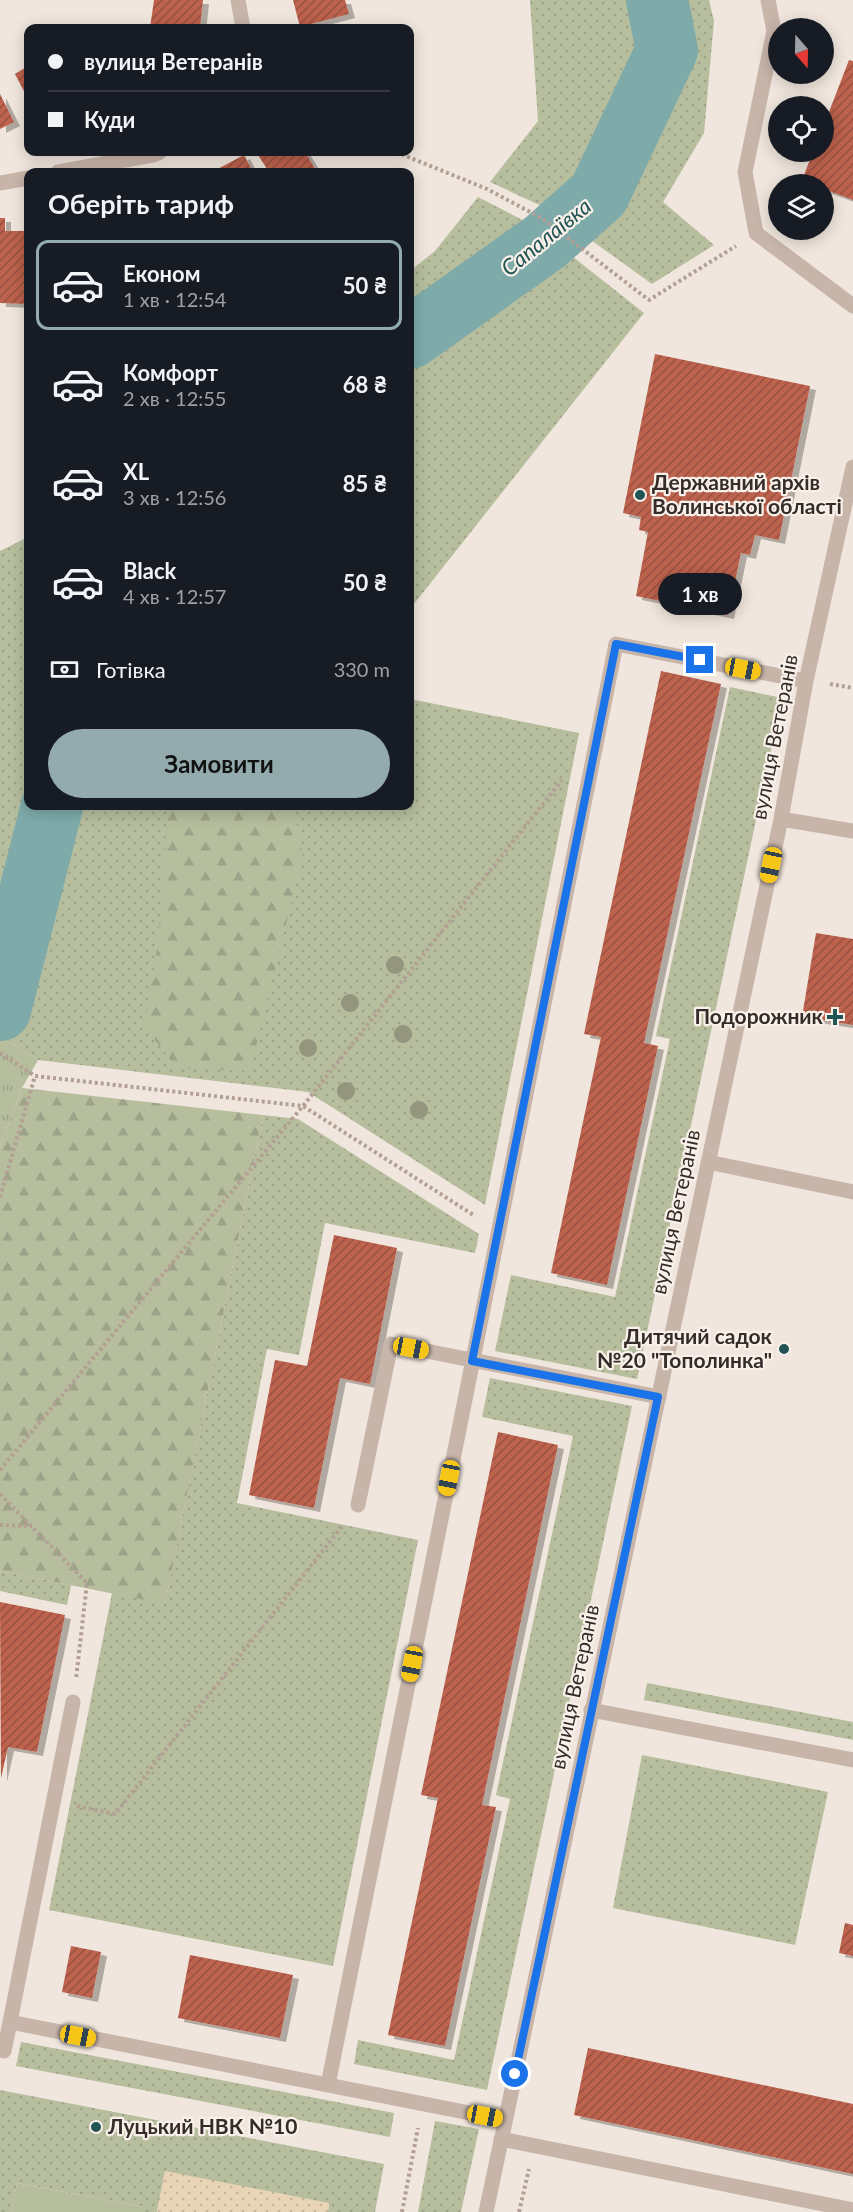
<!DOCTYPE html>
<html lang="uk">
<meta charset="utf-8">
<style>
:root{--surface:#171b24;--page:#20242c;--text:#f1f3f6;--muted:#9ea1a6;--line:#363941;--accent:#93abad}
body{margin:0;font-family:Lato,sans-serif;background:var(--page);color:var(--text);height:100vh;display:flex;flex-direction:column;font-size:22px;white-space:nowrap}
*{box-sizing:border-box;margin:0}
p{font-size:20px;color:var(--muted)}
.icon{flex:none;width:33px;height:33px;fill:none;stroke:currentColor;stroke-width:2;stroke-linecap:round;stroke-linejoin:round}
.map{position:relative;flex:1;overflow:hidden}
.sheet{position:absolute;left:24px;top:168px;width:390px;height:642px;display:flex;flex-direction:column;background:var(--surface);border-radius:12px;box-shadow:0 3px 15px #0003}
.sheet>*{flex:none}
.guide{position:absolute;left:24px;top:24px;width:390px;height:132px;border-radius:12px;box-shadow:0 3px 15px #0003;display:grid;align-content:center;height:132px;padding:0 24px;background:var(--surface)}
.needle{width:39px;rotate:160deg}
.buttons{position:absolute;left:768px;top:18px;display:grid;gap:12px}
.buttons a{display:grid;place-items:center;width:66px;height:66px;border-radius:50%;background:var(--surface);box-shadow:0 3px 15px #0003;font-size:30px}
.end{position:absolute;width:27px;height:27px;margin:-14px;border:8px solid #1a73e8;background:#fff;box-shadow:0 0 0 3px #fff}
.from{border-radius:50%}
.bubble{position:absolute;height:42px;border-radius:21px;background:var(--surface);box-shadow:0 3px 15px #0003;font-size:20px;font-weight:700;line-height:42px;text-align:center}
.car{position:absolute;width:18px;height:36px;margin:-18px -9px;border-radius:8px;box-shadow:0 0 4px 2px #0007;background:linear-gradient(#f5c518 24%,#345 0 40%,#f5c518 0 76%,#345 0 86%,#f5c518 0)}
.guide b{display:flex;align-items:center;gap:21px;height:57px;font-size:22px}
.guide b+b{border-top:2px solid var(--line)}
.guide i{width:15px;height:15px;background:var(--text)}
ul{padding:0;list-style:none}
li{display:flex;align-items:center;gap:18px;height:90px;margin:0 12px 9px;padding:0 12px;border:3px solid transparent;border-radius:12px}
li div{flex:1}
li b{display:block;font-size:22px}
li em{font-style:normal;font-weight:700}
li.active{border-color:var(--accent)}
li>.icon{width:54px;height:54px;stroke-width:1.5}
h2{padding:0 24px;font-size:27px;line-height:72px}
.pay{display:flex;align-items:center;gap:15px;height:66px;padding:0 24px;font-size:22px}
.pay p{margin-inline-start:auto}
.cta{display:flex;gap:12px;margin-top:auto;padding:12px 24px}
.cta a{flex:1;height:69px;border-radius:36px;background:var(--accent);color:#111;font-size:24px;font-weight:700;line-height:69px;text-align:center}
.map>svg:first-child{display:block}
.grass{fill:url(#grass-dots)}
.forest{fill:url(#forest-firs)}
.sand{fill:url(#sand-dots)}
.park{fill:url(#park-tufts)}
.garden{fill:#b6be9e}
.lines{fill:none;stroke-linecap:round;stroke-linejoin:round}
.river{stroke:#7eabaa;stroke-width:62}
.building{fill:url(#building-hatch);filter:url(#shadow)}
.path{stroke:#b39f94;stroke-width:4;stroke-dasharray:3 3;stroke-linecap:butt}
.minor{stroke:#c8b5aa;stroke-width:15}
.tree{fill:#93957d}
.route{stroke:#1a73e8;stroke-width:8}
.poi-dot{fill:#215454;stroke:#f8f0e9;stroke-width:2}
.labels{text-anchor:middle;stroke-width:4.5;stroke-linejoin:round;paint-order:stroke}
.poi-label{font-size:21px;font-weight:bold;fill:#352c29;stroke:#f8f0e9;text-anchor:start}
.street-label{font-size:21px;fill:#352c29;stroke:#f8f0e9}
.water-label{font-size:22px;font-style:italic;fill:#215454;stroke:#f8f0e9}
</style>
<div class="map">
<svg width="853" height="2212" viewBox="0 0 853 2212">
<defs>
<pattern id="grass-dots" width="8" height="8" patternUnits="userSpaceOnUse" patternTransform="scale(1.5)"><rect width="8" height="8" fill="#b6be9e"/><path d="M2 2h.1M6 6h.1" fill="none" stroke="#9da388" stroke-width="1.8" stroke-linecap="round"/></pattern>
<pattern id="forest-firs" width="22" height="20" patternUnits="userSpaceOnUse" patternTransform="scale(1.5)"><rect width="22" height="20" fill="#b6be9e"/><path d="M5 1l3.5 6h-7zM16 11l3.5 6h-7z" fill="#9da388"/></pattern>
<pattern id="sand-dots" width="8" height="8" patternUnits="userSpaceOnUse" patternTransform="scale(1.5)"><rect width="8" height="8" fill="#e9d4b6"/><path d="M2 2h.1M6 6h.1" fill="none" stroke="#c8b69c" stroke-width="1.8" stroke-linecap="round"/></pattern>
<pattern id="park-tufts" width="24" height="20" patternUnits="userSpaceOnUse" patternTransform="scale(1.5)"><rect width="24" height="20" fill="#b6be9e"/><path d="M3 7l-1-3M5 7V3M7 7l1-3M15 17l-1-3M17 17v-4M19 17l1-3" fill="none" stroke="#9da388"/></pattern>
<pattern id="building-hatch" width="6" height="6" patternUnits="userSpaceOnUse" patternTransform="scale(1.5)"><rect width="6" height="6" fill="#bd624e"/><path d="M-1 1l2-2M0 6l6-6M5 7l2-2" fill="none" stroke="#9a5141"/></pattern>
<filter id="shadow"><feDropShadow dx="6" dy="4" stdDeviation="0" flood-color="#0004"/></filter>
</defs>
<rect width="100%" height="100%" fill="#f0e6dd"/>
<path class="grass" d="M530 0H709L714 21 704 133 663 202 714 245 652 284 548 209 490 182 538 121Z
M478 197 534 226 644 313 410 609V271L435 251Z
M28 537V806H410V699L579 733 485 1205 308 1092 38 1060 0 1035V551Z
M730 687 782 698 637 1379 495 1351 511 1275 615 1297 670 1039 656 1036Z
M263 1115 298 1119 479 1234 475 1253 325 1223 299 1355 267 1349 237 1503 418 1540 333 1966 49 1910 112 1593 165 1603Z
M490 1378 632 1406 487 2090 354 2064 358 2040 454 2060 510 1799 496 1795 573 1436 482 1417Z
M0 1571 71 1585 67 1605 0 1591Z
M647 1683 853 1722V1740L644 1700Z
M642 1755 828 1792 795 1945 613 1908Z
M21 2042 394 2113 390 2137 16 2066Z
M0 2090 384 2164 375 2212H328L329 2204 165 2172 157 2212H144V2207L17 2183 11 2212H0Z
M435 2121 479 2129 461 2212H418Z"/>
<path class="forest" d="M168 806H296L297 831 303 855 250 1071 177 1068 144 1026 158 943Z
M22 1088 263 1115 165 1604 0 1571V1147Z"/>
<path class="sand" d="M165 2171 329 2203 328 2212H157Z"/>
<path class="park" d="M0 1035 38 1060 22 1088 0 1147Z"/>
<path class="garden" d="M17 2183 144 2207V2212H11Z"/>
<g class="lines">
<path class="river" d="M410 338 545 242 599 194 667 50 657 0
M0 1010 52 806"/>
</g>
<path class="building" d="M154 0H203L200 28H150Z
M293 0H345L349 14 300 27Z
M849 60 853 61V200L824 189V184H813L802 180 813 152H824V125Z
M28 66V99L15 74Z
M0 94 14 122 0 129Z
M256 152H305L317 172H269Z
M244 155 253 172H212Z
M0 218H5V231H28V304L0 303Z
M655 354 810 386 779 540 755 535 750 555 741 553 728 615 636 596 648 532 639 530 641 517 623 513Z
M661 671 721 684 644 1043 658 1046 607 1285 551 1273 601 1037 584 1034Z
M816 933 853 939V1025L802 1017Z
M334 1235 397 1248 370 1384 340 1378 314 1508 249 1495 275 1360 307 1366Z
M498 1432 558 1445 482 1805 496 1807 445 2046 388 2035 438 1798 421 1795Z
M0 1602 65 1615 37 1752 8 1747 1 1778Z
M845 1923 853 1925V1956L839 1953Z
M71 1946 101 1952 92 1998 62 1992Z
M190 1955 293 1975 280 2038 178 2018Z
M588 2048 853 2104V2174L574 2115Z"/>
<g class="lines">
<path class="path" d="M396 152 487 189 543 219 649 300 736 246
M830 684 853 688
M0 1053 35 1076 303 1106 475 1216
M0 1197 35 1076
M0 1470 303 1106 562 780
M0 1494 87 1583 76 1679
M0 1525 32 1526
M77 1806 115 1814 343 1525
M402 2212 418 2128
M519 2212 529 2169"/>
<path class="minor" d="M238 0 243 28
M768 0 774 31 745 172 756 233 853 306
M58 172 153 155 160 152
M0 183 28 178
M781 819 853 831
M708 1162 853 1192
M358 1505 391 1344 659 1397
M591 1710 853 1760
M10 2022 73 1702
M0 2050 4 2051 10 2022 505 2120
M328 2085 616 644 806 681
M501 2139 853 2210
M486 2212 781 819 806 681 853 467"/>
</g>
<g class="tree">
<circle cx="395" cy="965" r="9"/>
<circle cx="350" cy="1003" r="9"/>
<circle cx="403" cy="1034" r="9"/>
<circle cx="308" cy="1048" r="9"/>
<circle cx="346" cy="1091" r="9"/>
<circle cx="419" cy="1110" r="9"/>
</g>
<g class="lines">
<path class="route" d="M515 2074 658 1397 472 1361 616 644 700 660"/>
</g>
<g class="poi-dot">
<circle cx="640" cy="495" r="6"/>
<path d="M832 1008h6v6h6v6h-6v6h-6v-6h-6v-6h6z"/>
<circle cx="784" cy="1349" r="6"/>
<circle cx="96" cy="2127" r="6"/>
</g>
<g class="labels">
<g class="poi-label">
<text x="652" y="490">Державний архів<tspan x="652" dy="24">Волинської області</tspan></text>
<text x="823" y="1024" text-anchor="end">Подорожник</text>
<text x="772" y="1344" text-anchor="end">Дитячий садок<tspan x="772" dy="24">№20 "Тополинка"</tspan></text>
<text x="108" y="2134">Луцький НВК №10</text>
</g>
<g class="street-label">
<text transform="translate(775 737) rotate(-79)" y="7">вулиця Ветеранів</text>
<text transform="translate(676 1212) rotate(-78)" y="7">вулиця Ветеранів</text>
<text transform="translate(575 1687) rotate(-78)" y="7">вулиця Ветеранів</text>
</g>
<g class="water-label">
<text transform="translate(546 237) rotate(-39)" y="8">Сапалаївка</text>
</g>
</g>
</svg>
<div class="buttons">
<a><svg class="needle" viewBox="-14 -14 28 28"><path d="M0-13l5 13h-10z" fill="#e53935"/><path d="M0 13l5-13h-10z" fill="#9ea1a6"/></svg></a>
<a><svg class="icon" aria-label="locate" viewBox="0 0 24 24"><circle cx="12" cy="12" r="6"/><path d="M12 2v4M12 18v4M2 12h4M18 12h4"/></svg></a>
<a><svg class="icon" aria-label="layers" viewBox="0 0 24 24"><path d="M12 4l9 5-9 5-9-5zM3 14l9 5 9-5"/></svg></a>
</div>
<i class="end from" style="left:515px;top:2074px"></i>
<i class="end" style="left:700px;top:660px"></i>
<div class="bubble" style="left:658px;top:573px;width:84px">1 хв</div>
<i class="car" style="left:743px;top:669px;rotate:101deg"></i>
<i class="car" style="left:771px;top:865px;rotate:192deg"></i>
<i class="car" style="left:411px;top:1348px;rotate:101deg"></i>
<i class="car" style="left:449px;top:1478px;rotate:191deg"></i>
<i class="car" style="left:412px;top:1664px;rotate:191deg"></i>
<i class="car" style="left:78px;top:2036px;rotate:101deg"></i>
<i class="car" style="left:485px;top:2116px;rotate:101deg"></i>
<div class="guide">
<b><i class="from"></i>вулиця Ветеранів</b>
<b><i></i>Куди</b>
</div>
<section class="sheet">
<h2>Оберіть тариф</h2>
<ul>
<li class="active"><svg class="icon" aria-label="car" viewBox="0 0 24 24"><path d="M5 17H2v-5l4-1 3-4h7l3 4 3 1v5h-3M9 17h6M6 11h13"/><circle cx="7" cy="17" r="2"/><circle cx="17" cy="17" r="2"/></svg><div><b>Економ</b><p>1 хв · 12:54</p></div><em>50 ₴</em></li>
<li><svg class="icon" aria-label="car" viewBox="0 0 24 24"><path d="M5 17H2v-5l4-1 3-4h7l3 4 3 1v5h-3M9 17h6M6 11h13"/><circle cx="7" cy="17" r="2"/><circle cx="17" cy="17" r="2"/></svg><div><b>Комфорт</b><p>2 хв · 12:55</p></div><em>68 ₴</em></li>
<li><svg class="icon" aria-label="car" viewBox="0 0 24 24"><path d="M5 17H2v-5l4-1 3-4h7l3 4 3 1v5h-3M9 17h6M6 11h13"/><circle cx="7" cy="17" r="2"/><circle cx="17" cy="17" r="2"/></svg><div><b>XL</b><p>3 хв · 12:56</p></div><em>85 ₴</em></li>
<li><svg class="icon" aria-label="car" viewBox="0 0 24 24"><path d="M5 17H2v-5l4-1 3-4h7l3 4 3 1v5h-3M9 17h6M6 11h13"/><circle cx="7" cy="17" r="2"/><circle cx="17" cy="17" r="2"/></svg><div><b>Black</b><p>4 хв · 12:57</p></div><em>50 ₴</em></li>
</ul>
<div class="pay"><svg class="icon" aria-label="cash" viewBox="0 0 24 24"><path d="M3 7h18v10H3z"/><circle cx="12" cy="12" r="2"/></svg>Готівка<p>330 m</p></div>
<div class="cta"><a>Замовити</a></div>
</section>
</div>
